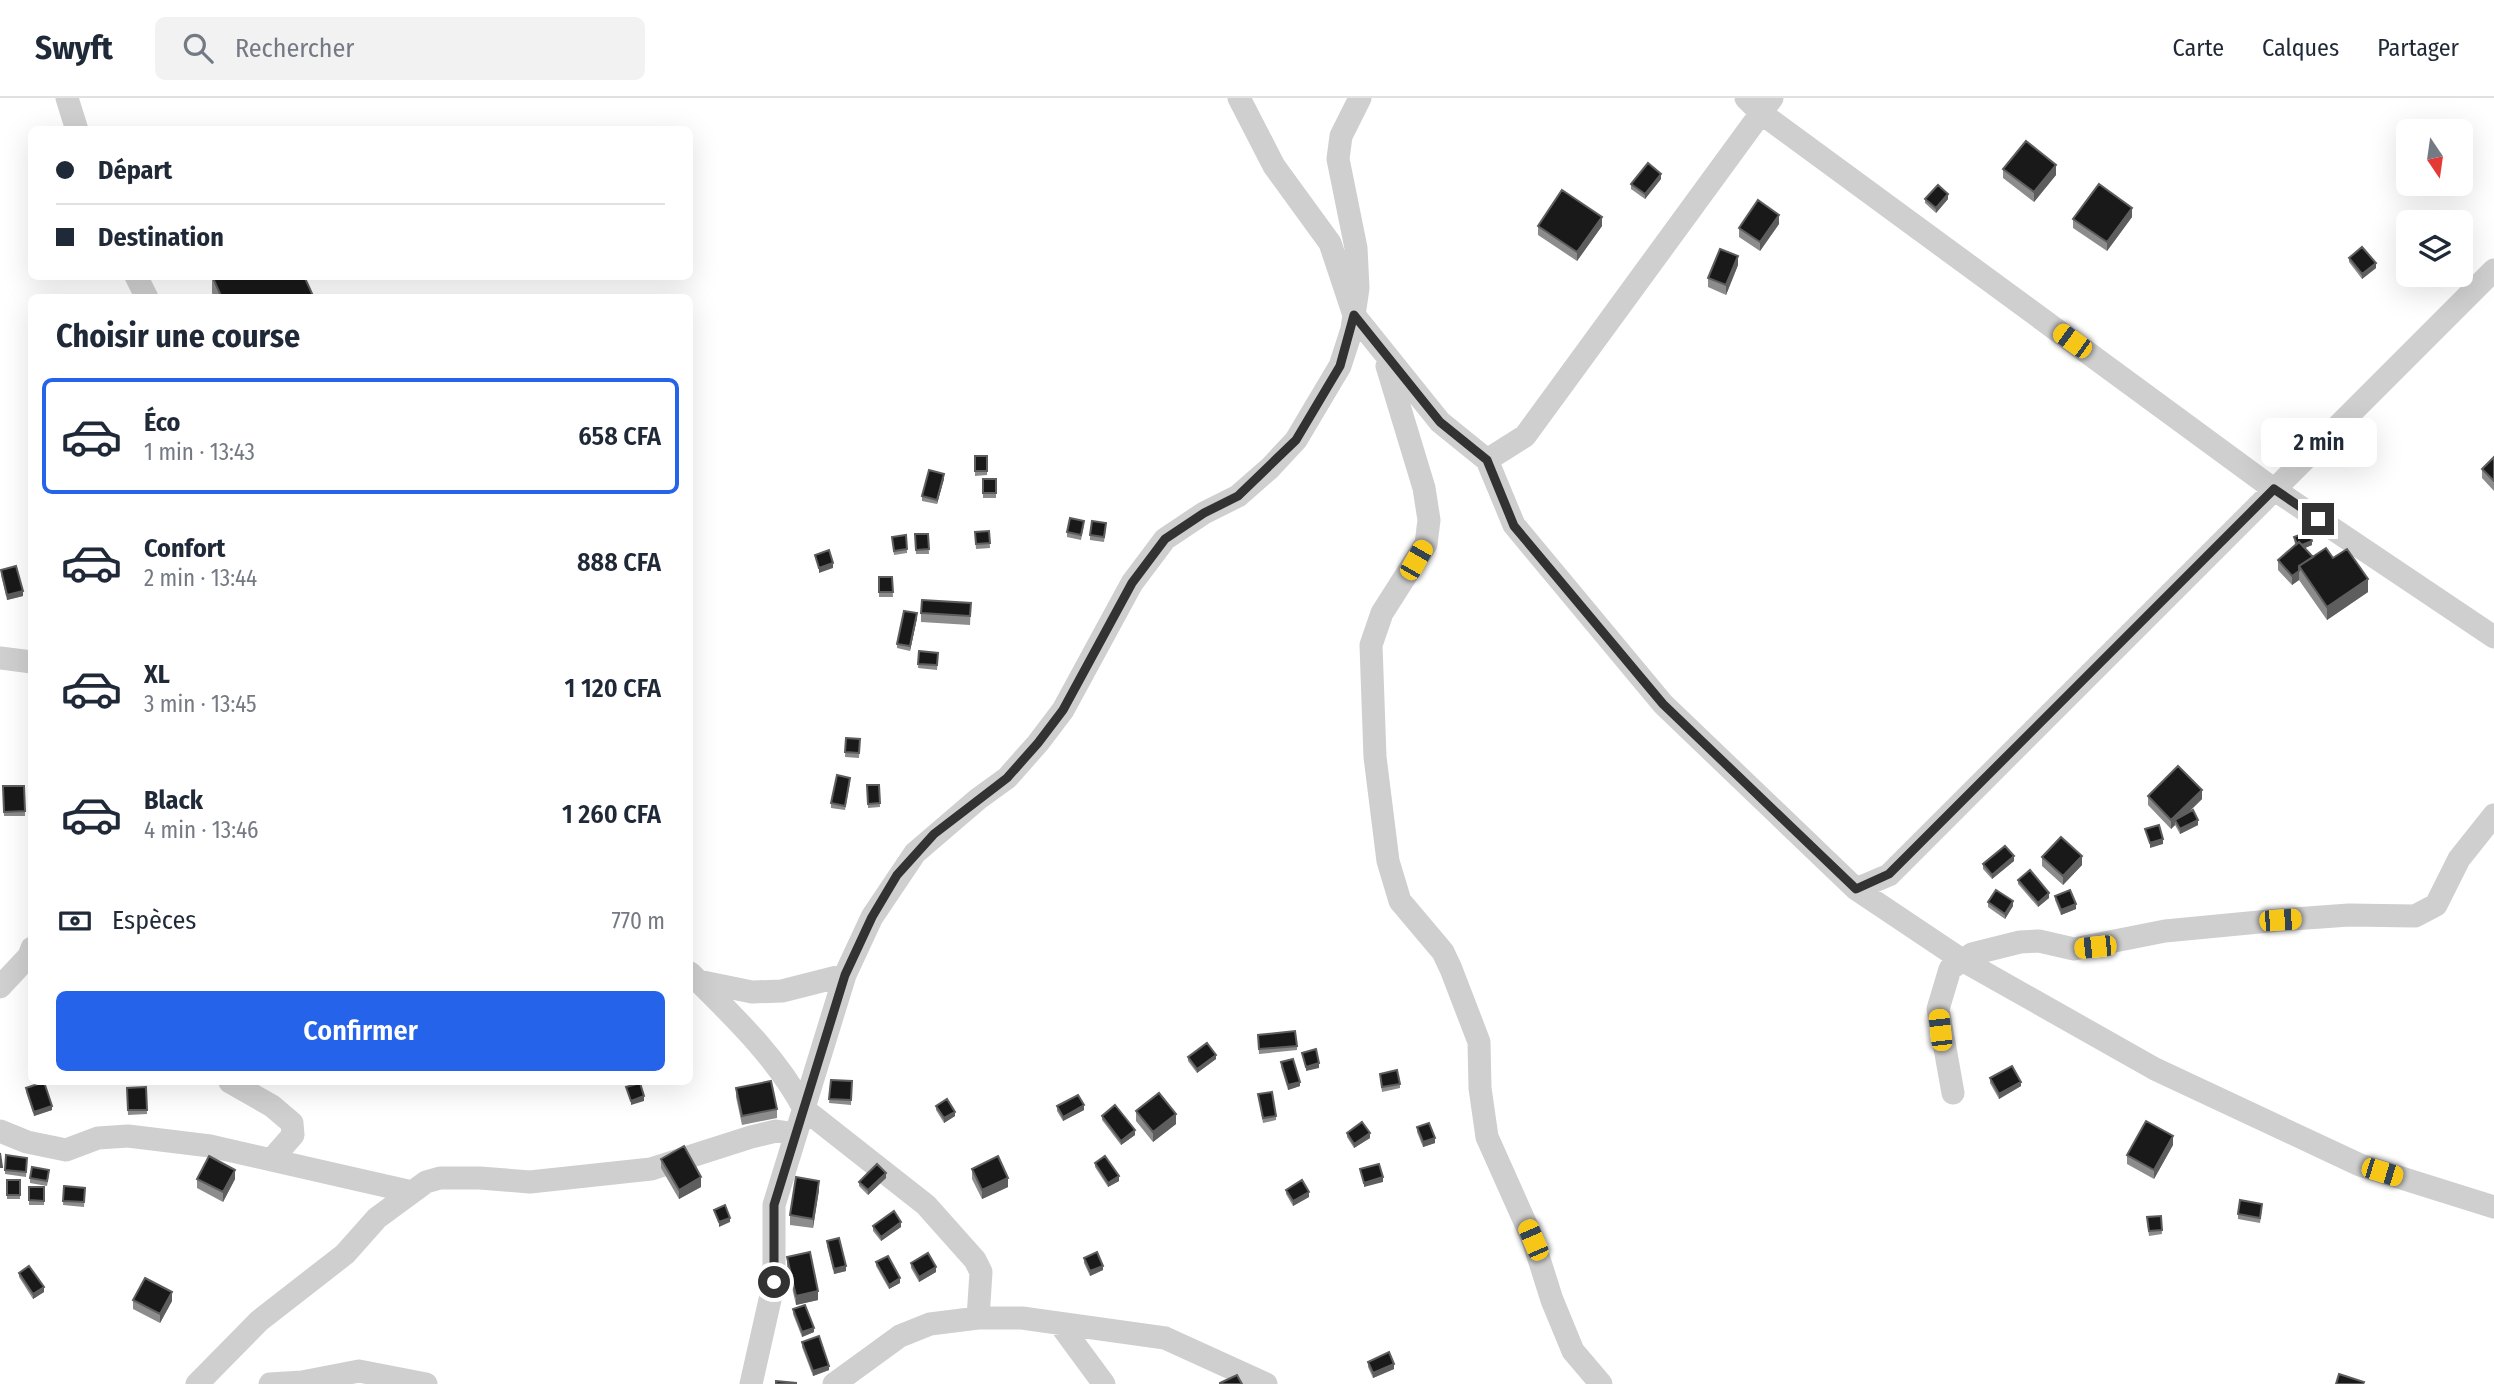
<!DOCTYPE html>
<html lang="fr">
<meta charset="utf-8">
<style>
:root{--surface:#fff;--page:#f2f2f3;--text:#1f2937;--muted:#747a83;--line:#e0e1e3;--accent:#2563eb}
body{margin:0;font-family:"Fira Sans Condensed",sans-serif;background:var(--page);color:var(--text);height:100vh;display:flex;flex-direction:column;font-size:26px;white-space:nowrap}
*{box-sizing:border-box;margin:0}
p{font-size:23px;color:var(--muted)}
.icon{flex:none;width:38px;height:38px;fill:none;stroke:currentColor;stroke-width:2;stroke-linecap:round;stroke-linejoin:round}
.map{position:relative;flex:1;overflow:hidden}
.side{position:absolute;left:28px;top:196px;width:665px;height:791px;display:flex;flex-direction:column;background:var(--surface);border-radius:10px;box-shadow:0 7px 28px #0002}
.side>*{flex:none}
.top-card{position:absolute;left:28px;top:28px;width:665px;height:154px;border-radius:10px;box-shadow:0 7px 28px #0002;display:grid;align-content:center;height:154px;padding:0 28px;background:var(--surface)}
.needle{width:46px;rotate:167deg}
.controls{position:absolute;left:2396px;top:21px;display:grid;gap:14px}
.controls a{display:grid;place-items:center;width:77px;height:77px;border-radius:10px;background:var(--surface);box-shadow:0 7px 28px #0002;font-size:35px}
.end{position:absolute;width:32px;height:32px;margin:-16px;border:9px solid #323232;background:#fff;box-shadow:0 0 0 4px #fff}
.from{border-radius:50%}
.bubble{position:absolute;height:49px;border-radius:10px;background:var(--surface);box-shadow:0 7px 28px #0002;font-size:23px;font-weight:600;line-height:49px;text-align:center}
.car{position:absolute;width:21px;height:42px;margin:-21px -10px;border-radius:9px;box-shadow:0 0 5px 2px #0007;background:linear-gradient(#f5c518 24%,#345 0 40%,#f5c518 0 76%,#345 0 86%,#f5c518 0)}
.top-card b{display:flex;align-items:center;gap:24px;height:66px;font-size:26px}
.top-card b+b{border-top:2px solid var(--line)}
.top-card i{width:18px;height:18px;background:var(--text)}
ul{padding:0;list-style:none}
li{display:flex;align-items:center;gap:21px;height:116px;margin:0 14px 10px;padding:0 14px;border:4px solid transparent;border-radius:10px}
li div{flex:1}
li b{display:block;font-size:26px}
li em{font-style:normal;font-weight:600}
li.selected{border-color:var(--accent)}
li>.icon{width:63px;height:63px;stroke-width:1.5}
h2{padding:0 28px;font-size:32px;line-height:84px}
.pay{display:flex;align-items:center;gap:18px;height:77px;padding:0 28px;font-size:26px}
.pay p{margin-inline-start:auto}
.action{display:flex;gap:14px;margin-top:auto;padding:14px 28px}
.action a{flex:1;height:80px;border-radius:10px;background:var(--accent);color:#fff;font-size:28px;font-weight:600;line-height:80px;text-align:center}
header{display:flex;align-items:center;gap:42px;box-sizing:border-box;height:98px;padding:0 35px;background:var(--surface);border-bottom:2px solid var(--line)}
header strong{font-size:33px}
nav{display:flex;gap:38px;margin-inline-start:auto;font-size:24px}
.search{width:490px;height:63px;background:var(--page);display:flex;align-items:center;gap:18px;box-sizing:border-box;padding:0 24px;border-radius:10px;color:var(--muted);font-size:26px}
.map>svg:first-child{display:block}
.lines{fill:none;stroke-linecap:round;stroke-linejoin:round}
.minor{stroke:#cfcfcf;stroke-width:23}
.wall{fill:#8c8c8c}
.shaded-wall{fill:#5e5e5e}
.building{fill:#191919;stroke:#5e5e5e;stroke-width:2}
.route{stroke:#323232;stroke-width:9}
</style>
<header>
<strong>Swyft</strong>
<div class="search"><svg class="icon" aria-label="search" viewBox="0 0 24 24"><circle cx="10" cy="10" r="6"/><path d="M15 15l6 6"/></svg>Rechercher</div>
<nav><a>Carte</a><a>Calques</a><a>Partager</a></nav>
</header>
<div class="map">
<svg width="2494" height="1286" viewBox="0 0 2494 1286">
<rect width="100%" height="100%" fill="#fff"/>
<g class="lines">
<path class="minor" d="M67 0 77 32
M1239 0 1274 68 1330 145 1354 217 1440 324 1487 362 1514 427 1663 606 1856 791 1962 862 2155 971 2360 1067 2494 1109
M1746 0 1761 15 2272 390 2494 539
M136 178 147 200
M1387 268 1424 390 1429 422 1426 446 1382 515 1371 547 1375 659 1388 763 1400 803 1443 854 1451 871 1479 944 1480 990 1487 1039 1533 1142 1552 1202 1573 1253 1601 1286
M1487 362 1525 338 1772 0
M0 560 32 564
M1856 791 1889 777 2494 172
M690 875C731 916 777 959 804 1011L926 1107 975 1162 981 1174 978 1220
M698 883 752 894 782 893 845 877
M0 889 29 858 32 850
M230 984 272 1008 292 1025 293 1037 272 1061
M1953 995 1938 911 1950 871 1972 856 2020 844 2039 843 2074 851 2165 833 2280 822 2349 817 2415 818 2436 807 2459 761 2494 717
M0 1033 27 1044 66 1052 98 1040 128 1038 210 1048 412 1094
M1059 1225 1104 1286
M197 1286 259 1223 345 1156 377 1120 426 1084 440 1080H480L530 1084 651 1071 751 1039 776 1033 796 1036
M270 1286 302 1284 359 1273 426 1286
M751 1286 774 1184V1107L845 877 872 819 915 755 978 701 1007 680 1038 645 1063 612 1132 485 1165 441 1204 415 1238 398 1270 370 1296 342 1340 268 1352 231 1358 190 1356 150 1338 61 1341 38 1360 0
M834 1286 900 1238 930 1226 978 1220H1022L1165 1240 1266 1286"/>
</g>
<path class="wall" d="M2003 71 2056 77 2034 104 2003 80Z
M1661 81 1645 101 1631 91V86Z
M1925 101H1948L1936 115 1925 105Z
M2132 119 2107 153 2073 130V121Z
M1779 126 1760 153 1739 139V130Z
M1538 128H1602L1577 163 1538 137Z
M2349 160 2376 170 2362 181 2349 164Z
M1738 167 1726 197 1708 189V180Z
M212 178 314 200H214L212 195Z
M975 358H987V377L975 378Z
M2494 359V393L2482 380V371Z
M944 381 937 406 922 403V398Z
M983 381H996V400H983Z
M1084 427 1081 442 1067 439V434Z
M1106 429 1104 444 1090 442V437Z
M989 433 990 450 976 451 975 434Z
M915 436H928L929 456H916Z
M892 439 907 451V455L894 457Z
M2294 439 2312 447 2305 450 2313 459 2333 460 2368 494 2327 522 2299 482 2292 487 2278 472V462L2295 447Z
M1 472 23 498 7 502 1 477Z
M879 479H892L893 499H879Z
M971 505 970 527 921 524V515Z
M917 520 910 553 897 550V546Z
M919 553 938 560 937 572 918 570Z
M846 640 860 641 859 660 845 659Z
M850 684 845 712 831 710V705Z
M867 687H879L880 709 868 710Z
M3 688 25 713V718H4Z
M2148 698 2202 701 2188 715 2198 727 2180 736 2175 727 2171 731 2148 707Z
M2042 759 2082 767 2063 787 2042 768Z
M2014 763 1992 781 1983 771V766Z
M2018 782 2049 800 2038 809 2018 786Z
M2055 798 2076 811 2061 817 2055 802Z
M1988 804 2013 808 2005 821 1988 809Z
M1258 937 1297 948V952L1259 956Z
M1188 959 1216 961 1197 975 1188 963Z
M1281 964 1300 988 1288 992 1281 969Z
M1380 976 1400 986V990L1382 994Z
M1990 980 2021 988 1999 1001 1990 985Z
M831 982 852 983 851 1007 829 1005Z
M146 989 147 1016 128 1017 127 990Z
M26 990 52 1012 34 1018 26 994Z
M736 990 777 1011V1020L742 1027 736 999Z
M1258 996 1276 1018V1022L1263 1025Z
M936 1008 955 1018 944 1025 936 1012Z
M1057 1008 1084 1012 1063 1023 1057 1013Z
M1136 1013 1176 1026 1153 1044 1136 1023Z
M1102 1018 1135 1037 1121 1047 1102 1022Z
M1417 1029 1435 1045 1423 1049 1417 1034Z
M1347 1035 1370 1040 1354 1050 1347 1039Z
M2173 1047 2154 1081 2127 1066V1057Z
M661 1061 701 1089 679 1101 661 1070Z
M27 1065 26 1079 5 1076V1072Z
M1095 1065 1119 1083 1108 1089 1095 1069Z
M972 1071 1008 1089 982 1101 972 1081Z
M49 1076 47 1088 30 1085V1080Z
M886 1080 868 1097 859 1088V1084Z
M197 1081H235L223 1104 197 1090Z
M7 1082H20V1101H7Z
M64 1088 85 1090 84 1109 63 1107Z
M29 1089H44V1107H29Z
M819 1092 813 1130 790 1127V1117Z
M1286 1092 1309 1099 1293 1108 1286 1096Z
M2262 1111 2260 1125 2238 1121V1116Z
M2161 1118 2162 1136 2149 1138 2147 1124Z
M873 1128 901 1129 881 1143 873 1133Z
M827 1143 846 1173 834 1176 827 1148Z
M787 1159 818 1202 796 1207 787 1168Z
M1084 1160 1103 1172 1090 1178 1084 1165Z
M876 1164 900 1185 889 1191 876 1168Z
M911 1165 936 1174 919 1184 911 1170Z
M19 1175 44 1194 33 1201 19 1179Z
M133 1202 172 1203 160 1225 133 1211Z
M793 1211 814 1234 802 1239 793 1216Z
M802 1244 829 1272 813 1278 802 1249Z
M1368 1264 1394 1271 1373 1280 1368 1269Z"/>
<path class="shaded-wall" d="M2056 67V77L2034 104V94Z
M1661 76V81L1645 101V96Z
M1948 96V101L1936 115V110Z
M2132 110V119L2107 153V144Z
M1779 117V126L1760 153V144Z
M1602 119V128L1577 163V154Z
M1738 158V167L1726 197V187Z
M2376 165V170L2362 181V176Z
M944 376V381L937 406V402Z
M2312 443V447L2298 453V449Z
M833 465V470L819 475V470Z
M2299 473V482L2292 487V478Z
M2368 481V494L2327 522V509Z
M23 493V498L7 502V497Z
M917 515V520L910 553V548Z
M2202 692V701L2177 725 2175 722V727L2171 731V722Z
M2198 722V727L2180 736V731Z
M2163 741V746L2150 750V745Z
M2014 758V763L1992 781V777Z
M2082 758V767L2063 787V778Z
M2049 795V800L2038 809V805Z
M2013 803V808L2005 821V816Z
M2076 806V811L2061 817V812Z
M1216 957V961L1197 975V971Z
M1319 965V970L1306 973V969Z
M1300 984V988L1288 992V987Z
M2021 984V988L1999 1001V996Z
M644 998V1003L631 1007V1003Z
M1084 1007V1012L1063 1023V1019Z
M52 1008V1012L34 1018V1014Z
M955 1014V1018L944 1025V1020Z
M1176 1016V1026L1153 1044V1034Z
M1135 1032V1037L1121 1047V1043Z
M1370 1035V1040L1354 1050V1046Z
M2173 1038V1047L2154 1081V1072Z
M1435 1040V1045L1423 1049V1044Z
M235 1072V1081L223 1104V1094Z
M886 1075V1080L868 1097V1092Z
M1119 1078V1083L1108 1089V1085Z
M701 1079V1089L679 1101V1092Z
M1383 1079V1084L1364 1089V1085Z
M1008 1080V1089L982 1101V1092Z
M819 1083V1092L813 1130V1121Z
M1309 1094V1099L1293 1108V1103Z
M730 1120V1124L719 1129V1124Z
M901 1124V1129L881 1143V1139Z
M846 1168V1173L834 1176V1171Z
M1103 1168V1172L1090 1178V1173Z
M936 1169V1174L919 1184V1179Z
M900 1180V1185L889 1191V1187Z
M44 1189V1194L33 1201V1196Z
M818 1193V1202L796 1207V1198Z
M172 1194V1203L160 1225V1216Z
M814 1230V1234L802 1239V1234Z
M1394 1266V1271L1373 1280V1275Z
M829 1268V1272L813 1278V1273Z"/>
<path class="building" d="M2026 43 2056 67 2034 94 2003 71Z
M1648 65 1661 76 1645 96 1631 86Z
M2099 86 2132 110 2107 144 2073 121Z
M1938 87 1948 96 1936 110 1925 101Z
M1562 92 1602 119 1577 154 1538 128Z
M1758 102 1779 117 1760 144 1739 130Z
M2362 149 2376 165 2362 176 2349 160Z
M1720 151 1738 158 1726 187 1708 180Z
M212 178H304L314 200H222Z
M975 358H987V373H975Z
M2494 359V383L2482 371Z
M929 372 944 376 937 402 922 398Z
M983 381H996V395H983Z
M1070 420 1084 423 1081 437 1067 434Z
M1092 423 1106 425 1104 439 1090 437Z
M989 433 990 445 976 446 975 434Z
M2309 433 2312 443 2302 447 2299 444 2297 446 2294 439Z
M915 436H928L929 451 916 452Z
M906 437 907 451 894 453 892 439Z
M2299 444 2313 459 2299 468V473L2292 478 2278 462Z
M2326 450 2333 460 2347 451 2368 481 2327 509 2299 468Z
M829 452 833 465 819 470 815 457Z
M16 468 23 493 7 497 1 472Z
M879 479H892L893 494H879Z
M922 502 971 505 970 518 921 515Z
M904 513 917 515 910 548 897 546Z
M919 553 938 555 937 567 918 566Z
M846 640 860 641 859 655 845 654Z
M2178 668 2202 692 2171 722 2148 698Z
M837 677 850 680 845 708 831 705Z
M867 687H879L880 705 868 706Z
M3 688H24L25 713 4 714Z
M2193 712 2198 722 2180 731 2175 722Z
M2159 727 2163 741 2150 745 2145 731Z
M2061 739 2082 758 2063 778 2042 759Z
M2005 748 2014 758 1992 777 1983 766Z
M2030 772 2049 795 2038 805 2018 782Z
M1996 792 2013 803 2005 816 1988 804Z
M2070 792 2076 806 2061 812 2055 798Z
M1295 933 1297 948 1259 951 1258 937Z
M1207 945 1216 957 1197 971 1188 959Z
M1316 951 1319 965 1306 969 1302 955Z
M1293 961 1300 984 1288 987 1281 964Z
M2012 968 2021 984 1999 996 1990 980Z
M1397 972 1400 986 1382 989 1380 976Z
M831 982 852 983 851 1002 829 1001Z
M771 983 777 1011 742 1018 736 990Z
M44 984 52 1008 34 1014 26 990Z
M640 985 644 998 631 1003 626 989Z
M146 989 147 1012H128L127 990Z
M1272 994 1276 1018 1263 1020 1258 996Z
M1159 995 1176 1016 1153 1034 1136 1013Z
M1078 997 1084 1007 1063 1019 1057 1008Z
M947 1001 955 1014 944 1020 936 1008Z
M1115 1007 1135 1032 1121 1043 1102 1018Z
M2146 1023 2173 1038 2154 1072 2127 1057Z
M1362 1024 1370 1035 1354 1046 1347 1035Z
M1429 1025 1435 1040 1423 1044 1417 1029Z
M684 1048 701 1079 679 1092 661 1061Z
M0 1055 2 1069H0Z
M6 1057 27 1060 26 1074 5 1072Z
M209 1058 235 1072 223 1094 197 1081Z
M998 1058 1008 1080 982 1092 972 1071Z
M1105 1058 1119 1078 1108 1085 1095 1065Z
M877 1066 886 1075 868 1092 859 1084Z
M1379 1066 1383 1079 1364 1085 1360 1071Z
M32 1069 49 1072 47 1083 30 1080Z
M796 1079 819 1083 813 1121 790 1117Z
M7 1082H20V1097H7Z
M1302 1082 1309 1094 1293 1103 1286 1092Z
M64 1088 85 1090 84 1104 63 1103Z
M29 1089H44V1103L29 1102Z
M2240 1102 2262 1106 2260 1120 2238 1116Z
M725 1107 730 1120 719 1124 714 1112Z
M894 1113 901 1124 881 1139 873 1128Z
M2161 1118 2162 1132 2149 1133 2147 1119Z
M839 1140 846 1168 834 1171 827 1143Z
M810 1154 818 1193 796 1198 787 1159Z
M1097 1154 1103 1168 1090 1173 1084 1160Z
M928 1155 936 1169 919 1179 911 1165Z
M888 1158 900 1180 889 1187 876 1164Z
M29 1168 44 1189 33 1196 19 1175Z
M145 1180 172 1194 160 1216 133 1202Z
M805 1207 814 1230 802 1234 793 1211Z
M819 1238 829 1268 813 1273 802 1244Z
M1389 1254 1394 1266 1373 1275 1368 1264Z
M2339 1276 2364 1284 2363 1286H2336Z
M1237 1277 1242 1286H1220V1285Z
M776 1283 796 1285V1286H776Z"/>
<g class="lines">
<path class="route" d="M774 1184V1107L845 877 872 819 897 777 934 736 1007 680 1038 645 1063 612 1132 485 1165 441 1204 415 1238 398 1296 342 1340 268 1354 217 1440 324 1487 362 1514 428 1663 606 1856 791 1889 776 2274 391 2318 421"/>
</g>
</svg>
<div class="controls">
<a><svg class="needle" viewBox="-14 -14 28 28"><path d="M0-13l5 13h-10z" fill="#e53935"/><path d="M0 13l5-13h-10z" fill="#747a83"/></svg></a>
<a><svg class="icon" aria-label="layers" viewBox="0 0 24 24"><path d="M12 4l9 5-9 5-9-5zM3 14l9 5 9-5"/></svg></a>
</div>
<i class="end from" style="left:774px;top:1184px"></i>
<i class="end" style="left:2318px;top:421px"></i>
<div class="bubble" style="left:2261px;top:320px;width:116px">2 min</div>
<i class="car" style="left:2072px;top:243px;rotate:306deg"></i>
<i class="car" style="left:1416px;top:462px;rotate:30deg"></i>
<i class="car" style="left:2280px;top:822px;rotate:86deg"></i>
<i class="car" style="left:2095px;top:849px;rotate:264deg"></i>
<i class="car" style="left:1940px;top:932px;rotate:354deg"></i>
<i class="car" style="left:2382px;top:1074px;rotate:107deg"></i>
<i class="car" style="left:1533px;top:1142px;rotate:337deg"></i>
<div class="top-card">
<b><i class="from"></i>Départ</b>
<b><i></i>Destination</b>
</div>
<section class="side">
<h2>Choisir une course</h2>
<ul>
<li class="selected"><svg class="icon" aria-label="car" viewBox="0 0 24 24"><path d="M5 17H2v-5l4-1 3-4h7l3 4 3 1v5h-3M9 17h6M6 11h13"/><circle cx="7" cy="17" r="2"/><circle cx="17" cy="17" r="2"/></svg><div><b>Éco</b><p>1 min · 13:43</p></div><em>658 CFA</em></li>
<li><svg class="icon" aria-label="car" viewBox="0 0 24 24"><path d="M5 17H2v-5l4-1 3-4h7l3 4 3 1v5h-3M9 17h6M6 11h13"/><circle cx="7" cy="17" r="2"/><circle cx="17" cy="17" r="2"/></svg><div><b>Confort</b><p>2 min · 13:44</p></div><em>888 CFA</em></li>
<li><svg class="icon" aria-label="car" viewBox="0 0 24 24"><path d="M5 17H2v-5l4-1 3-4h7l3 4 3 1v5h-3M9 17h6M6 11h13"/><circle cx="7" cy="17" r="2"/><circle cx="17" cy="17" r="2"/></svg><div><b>XL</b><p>3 min · 13:45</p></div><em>1 120 CFA</em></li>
<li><svg class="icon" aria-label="car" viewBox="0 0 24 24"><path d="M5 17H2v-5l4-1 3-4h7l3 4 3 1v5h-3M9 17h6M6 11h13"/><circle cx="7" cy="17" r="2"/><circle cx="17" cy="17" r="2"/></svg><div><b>Black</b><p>4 min · 13:46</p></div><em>1 260 CFA</em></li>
</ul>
<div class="pay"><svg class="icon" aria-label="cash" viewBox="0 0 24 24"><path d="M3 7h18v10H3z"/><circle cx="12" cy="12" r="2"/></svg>Espèces<p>770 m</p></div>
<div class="action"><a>Confirmer</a></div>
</section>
</div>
